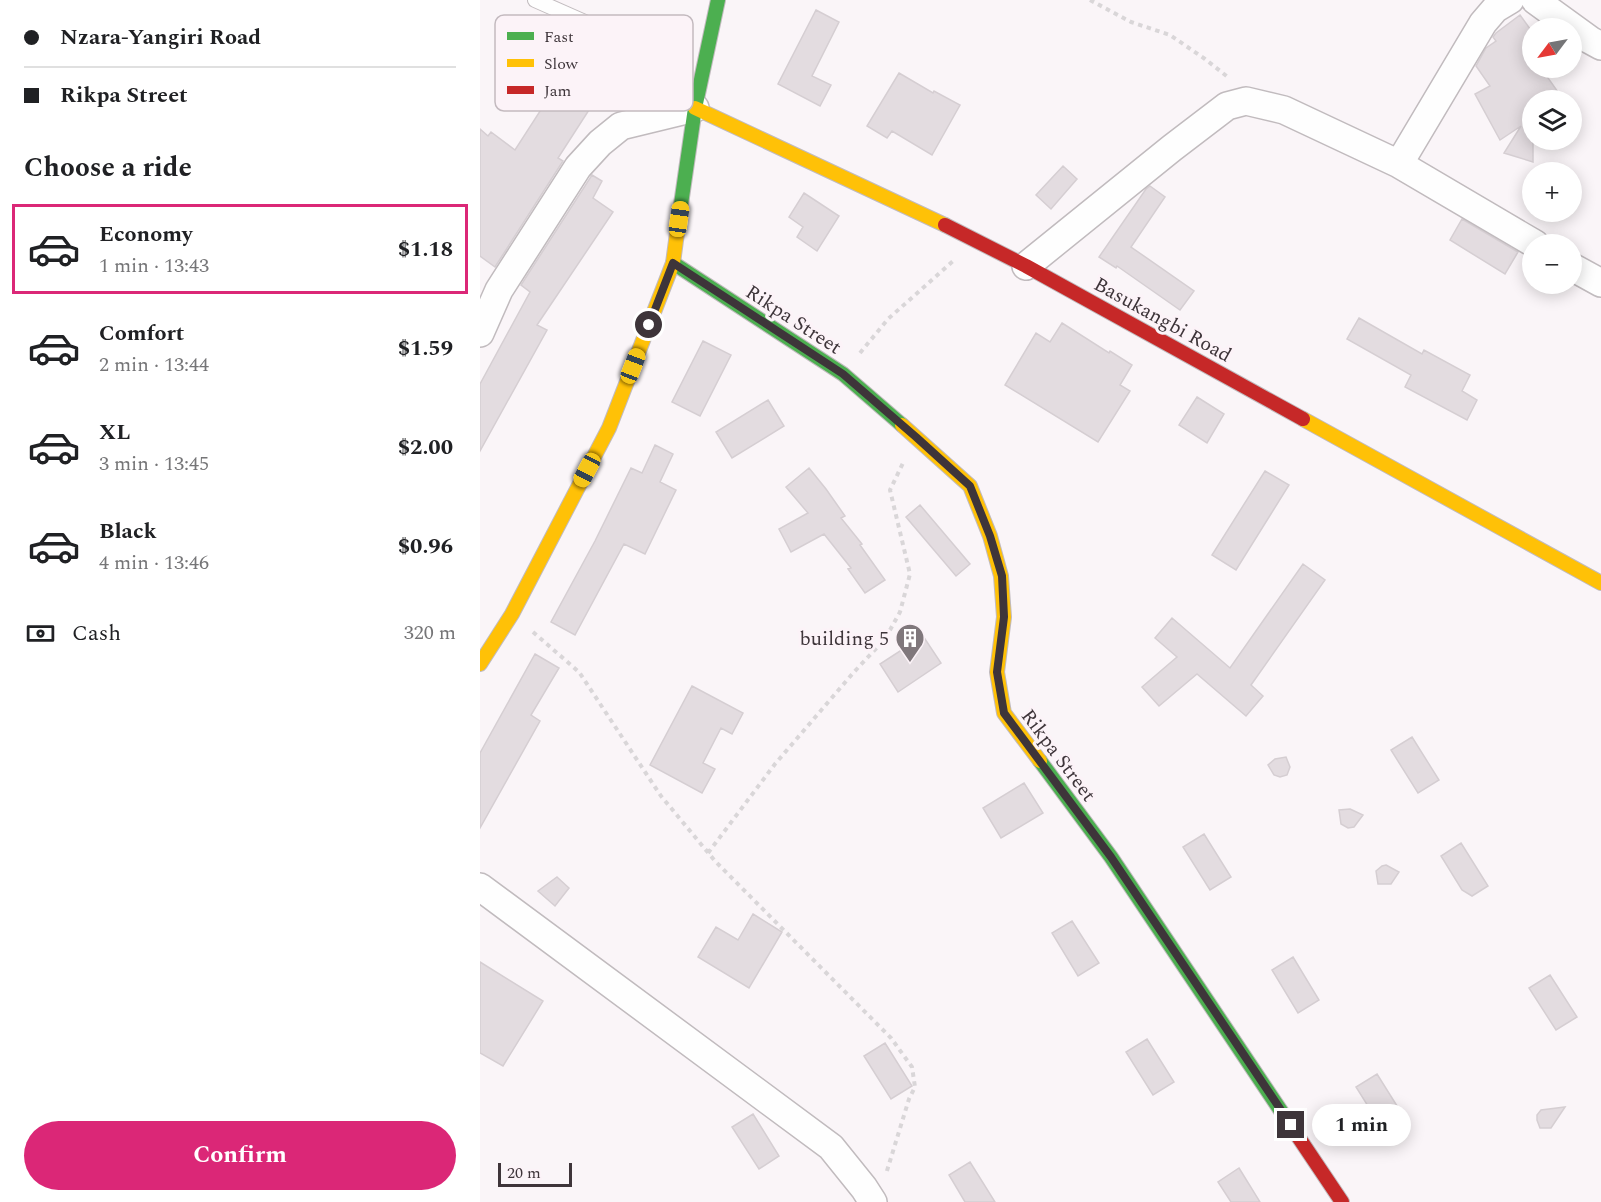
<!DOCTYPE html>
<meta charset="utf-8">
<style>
:root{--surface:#fff;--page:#f2f2f2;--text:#202124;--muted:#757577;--line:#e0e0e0;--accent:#db2777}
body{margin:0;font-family:Spectral,serif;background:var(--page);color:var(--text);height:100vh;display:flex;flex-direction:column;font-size:22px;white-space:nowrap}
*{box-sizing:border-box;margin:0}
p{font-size:20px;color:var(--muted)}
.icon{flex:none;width:33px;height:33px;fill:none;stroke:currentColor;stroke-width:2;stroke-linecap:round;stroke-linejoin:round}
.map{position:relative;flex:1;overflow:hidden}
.sheet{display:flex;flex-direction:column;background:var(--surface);width:480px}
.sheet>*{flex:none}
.top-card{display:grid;align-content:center;height:132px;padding:0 24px;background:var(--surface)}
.needle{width:39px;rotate:238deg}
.fabs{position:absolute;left:1042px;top:18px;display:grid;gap:12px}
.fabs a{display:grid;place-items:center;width:60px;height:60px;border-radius:50%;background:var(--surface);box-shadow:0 3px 15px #0003;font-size:30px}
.scale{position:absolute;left:18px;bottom:15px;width:74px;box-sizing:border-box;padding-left:6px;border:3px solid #3e353a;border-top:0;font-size:16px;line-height:21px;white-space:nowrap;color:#3e353a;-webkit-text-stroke:4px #fcf3f8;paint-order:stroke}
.end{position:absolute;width:27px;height:27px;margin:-14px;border:8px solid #3e353a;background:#fff;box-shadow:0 0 0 3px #fff}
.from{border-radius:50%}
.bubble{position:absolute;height:42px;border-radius:21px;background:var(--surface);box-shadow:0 3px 15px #0003;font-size:20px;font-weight:700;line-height:42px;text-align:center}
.car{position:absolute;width:18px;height:36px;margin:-18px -9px;border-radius:8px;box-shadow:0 0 4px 2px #0007;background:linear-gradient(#f5c518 24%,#345 0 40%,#f5c518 0 76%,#345 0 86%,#f5c518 0)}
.top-card b{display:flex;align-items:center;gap:21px;height:57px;font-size:22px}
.top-card b+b{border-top:2px solid var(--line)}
.top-card i{width:15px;height:15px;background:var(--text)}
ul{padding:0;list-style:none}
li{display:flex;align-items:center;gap:18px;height:90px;margin:0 12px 9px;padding:0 12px;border:3px solid transparent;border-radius:0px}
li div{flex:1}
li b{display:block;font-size:22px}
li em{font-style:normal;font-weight:700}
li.active{border-color:var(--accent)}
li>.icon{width:54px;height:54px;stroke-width:1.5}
h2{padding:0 24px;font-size:27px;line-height:72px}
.pay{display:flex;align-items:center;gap:15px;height:66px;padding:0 24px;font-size:22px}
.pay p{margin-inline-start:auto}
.primary-button{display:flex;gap:12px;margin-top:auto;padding:12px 24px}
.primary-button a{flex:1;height:69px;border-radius:36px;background:var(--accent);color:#fff;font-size:24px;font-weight:700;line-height:69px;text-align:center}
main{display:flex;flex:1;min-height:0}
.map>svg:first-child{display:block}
.building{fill:#e3dce0;stroke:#d5ced2;stroke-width:1.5}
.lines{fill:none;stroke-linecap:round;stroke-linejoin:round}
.lane-casing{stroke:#c1bbbe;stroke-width:16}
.street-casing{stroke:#c1bbbe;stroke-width:30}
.fast-casing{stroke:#c1bbbe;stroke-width:16}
.slow-casing{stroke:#c1bbbe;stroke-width:16}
.jam-casing{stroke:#c1bbbe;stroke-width:16}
.path{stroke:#d9d6d8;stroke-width:4;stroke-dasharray:4.5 4.5;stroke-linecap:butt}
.lane{stroke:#fefefe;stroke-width:14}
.street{stroke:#fefefe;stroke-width:27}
.fast{stroke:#4caf50;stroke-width:14}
.slow{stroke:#ffc107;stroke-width:14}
.jam{stroke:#c62828;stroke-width:14}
.route{stroke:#3e353a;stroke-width:8}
.labels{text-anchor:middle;stroke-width:6;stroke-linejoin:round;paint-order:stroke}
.street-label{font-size:20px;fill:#3e353a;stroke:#fcf3f8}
.poi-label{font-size:20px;fill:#3e353a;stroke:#fcf3f8;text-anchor:end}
.key{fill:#fcf3f8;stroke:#c3babf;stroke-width:1.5}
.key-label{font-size:16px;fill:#3e353a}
</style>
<main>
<section class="sheet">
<div class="top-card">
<b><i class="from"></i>Nzara-Yangiri Road</b>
<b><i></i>Rikpa Street</b>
</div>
<h2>Choose a ride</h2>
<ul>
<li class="active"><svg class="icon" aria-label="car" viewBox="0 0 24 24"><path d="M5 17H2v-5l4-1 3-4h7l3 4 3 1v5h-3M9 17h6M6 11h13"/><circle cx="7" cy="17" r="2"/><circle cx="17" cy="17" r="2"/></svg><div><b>Economy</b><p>1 min · 13:43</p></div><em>$1.18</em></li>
<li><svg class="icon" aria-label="car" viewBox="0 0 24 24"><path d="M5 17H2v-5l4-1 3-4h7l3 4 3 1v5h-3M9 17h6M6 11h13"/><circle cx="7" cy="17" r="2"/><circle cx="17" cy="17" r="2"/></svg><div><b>Comfort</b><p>2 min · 13:44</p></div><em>$1.59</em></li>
<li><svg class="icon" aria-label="car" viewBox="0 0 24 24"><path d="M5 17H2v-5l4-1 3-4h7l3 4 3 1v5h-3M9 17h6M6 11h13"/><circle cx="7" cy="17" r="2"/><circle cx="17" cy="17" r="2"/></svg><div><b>XL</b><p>3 min · 13:45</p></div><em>$2.00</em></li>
<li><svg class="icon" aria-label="car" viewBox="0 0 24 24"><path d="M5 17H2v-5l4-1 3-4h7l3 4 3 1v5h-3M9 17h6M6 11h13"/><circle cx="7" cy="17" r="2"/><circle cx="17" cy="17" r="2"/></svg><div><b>Black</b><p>4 min · 13:46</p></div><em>$0.96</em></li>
</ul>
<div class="pay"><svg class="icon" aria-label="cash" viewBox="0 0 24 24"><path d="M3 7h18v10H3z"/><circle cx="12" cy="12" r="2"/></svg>Cash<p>320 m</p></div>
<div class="primary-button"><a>Confirm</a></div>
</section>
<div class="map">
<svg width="1121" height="1202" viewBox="0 0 1121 1202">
<rect width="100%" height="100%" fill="#faf5f8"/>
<path class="building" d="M336 10 359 22 332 76 351 85 340 106 298 84Z
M1040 15 1053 33V68H1061L1078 92 1066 100H1053V162L1024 153 1041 126 1020 140 995 94 1010 86 996 66 1006 48 1016 41 1013 37 1016 33Z
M104 43 138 65 78 158 83 161 15 267 0 256V129L8 136 11 132 35 150Z
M419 73 453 93 454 91 480 105 452 155 412 131 407 138 387 126Z
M583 166 597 179 571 209 556 195Z
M112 175 122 181 113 198 133 212 57 325 67 330 0 451V384L50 292 41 285Z
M670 186 685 197 651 247 714 291 700 310 637 266 636 268 619 257 666 189Z
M324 193 359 216 337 251 317 237 323 227 309 217Z
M982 219 1038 252 1025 274 970 240Z
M879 318 942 354 944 350 990 375 982 391 997 400 987 420 925 387 931 375 867 339Z
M582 323 629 353 630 351 652 365 640 385 650 391 618 442 525 385 556 333 570 342Z
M223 341 251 355 220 416 192 402Z
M717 397 744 414 727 443 699 425Z
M288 400 304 426 252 458 236 432Z
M175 445 193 454 180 482 196 490 165 554 144 544 95 635 71 622 115 541 151 468 162 473Z
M329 468 346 489 365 516 361 518 382 544 380 545 405 580 385 593 368 569 371 568 344 534 311 552 299 529 328 513 306 487Z
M785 471 809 485 756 570 732 555Z
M440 505 490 564 476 576 426 517Z
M823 564 845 580 771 685 783 696 766 716 717 674 679 706 662 687 697 657 675 638 692 618 750 668Z
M443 636 461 663 418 692 400 664Z
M55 654 79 668 51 715 60 721 0 828V753Z
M212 686 263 713 252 734 241 728 223 763 235 769 222 793 170 765Z
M932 737 959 780 938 793 911 750Z
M806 757 810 767 807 775 800 777 794 775 788 765 795 759Z
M544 783 563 813 521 838 503 808Z
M870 809 883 815 874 827 868 828 861 824 859 810Z
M724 834 751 877 730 890 703 847Z
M981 843 1008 886 992 896 982 890 961 856Z
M906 865 919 872 911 884H898L896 871 902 866Z
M77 877 89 888 75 906 58 891Z
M273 914 302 932 269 988 218 957 236 927 258 940Z
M592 921 619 963 598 976 572 933Z
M813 957 839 1000 818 1013 792 970Z
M0 962 63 1001 23 1066 0 1053Z
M1070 975 1097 1017 1076 1030 1049 988Z
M667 1039 694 1082 673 1095 646 1052Z
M405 1043 432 1086 411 1099 384 1056Z
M897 1074 924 1117 903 1130 876 1087Z
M1085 1107 1071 1128H1060L1057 1120V1115L1061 1110Z
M273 1114 299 1156 279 1169 252 1127Z
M490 1162 515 1202H485L469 1175Z
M759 1168 780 1202H751L738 1182Z"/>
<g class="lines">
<g class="lane-casing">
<path id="lane" d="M55 0 107 23 214 107"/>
</g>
<g class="street-casing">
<path id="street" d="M1055 0 1110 40 1121 46
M919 164 1055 244
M546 266 692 148 747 106 766 101 804 110 919 164 1003 23 1015 9 1030 0
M1092 267 1121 283
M0 333 19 290 98 167 120 143 141 126 215 108
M0 887 351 1147 384 1188 393 1202"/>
</g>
<g class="fast-casing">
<path id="fast" d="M199 218 215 108 238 0
M193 263 363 374 422 425
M560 761 631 857 815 1132"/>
</g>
<g class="slow-casing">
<path id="slow" d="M215 108 465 225
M823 419 1121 583
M422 425 490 486 510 536 521 576 524 617 517 672 524 713 560 761
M0 664 32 614 129 428 193 263 199 218"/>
</g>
<g class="jam-casing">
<path id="jam" d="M465 225 546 266 823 419
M815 1132 862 1202"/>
</g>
<path class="path" d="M610 0 651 22 690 35 725 59 749 78
M380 353 408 319 473 261
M53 632 99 672 181 796 235 861 411 1038 432 1067 435 1087 429 1099 406 1174
M228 853 295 764 374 672 405 639 420 612 430 574 410 490 423 463"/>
<use href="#lane" class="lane"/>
<use href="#street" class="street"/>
<use href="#fast" class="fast"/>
<use href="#slow" class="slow"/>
<use href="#jam" class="jam"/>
</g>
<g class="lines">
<path class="route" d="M169 325 193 263 363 374 436 437 490 486 510 536 522 576 524 617 517 672 524 713 631 857 811 1125"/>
</g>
<defs>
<g id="building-pin" transform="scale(1.5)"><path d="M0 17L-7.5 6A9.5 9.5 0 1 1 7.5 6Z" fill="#80787c" stroke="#fcf3f8"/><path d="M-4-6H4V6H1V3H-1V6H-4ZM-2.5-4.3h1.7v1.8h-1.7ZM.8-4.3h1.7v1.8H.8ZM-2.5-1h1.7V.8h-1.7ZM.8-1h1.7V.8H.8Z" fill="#fff"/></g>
</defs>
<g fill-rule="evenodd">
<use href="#building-pin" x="430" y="638"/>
</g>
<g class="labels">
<g class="street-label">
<text transform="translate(314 319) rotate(33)" y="7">Rikpa Street</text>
<text transform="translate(683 319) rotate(29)" y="7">Basukangbi Road</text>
<text transform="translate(579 755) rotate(53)" y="7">Rikpa Street</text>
</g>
<g class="poi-label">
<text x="409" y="645">building 5</text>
</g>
</g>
<rect x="15" y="15" width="198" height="96" rx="9" class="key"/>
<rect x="27" y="32" width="27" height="8" fill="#4caf50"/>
<rect x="27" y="59" width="27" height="8" fill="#ffc107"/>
<rect x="27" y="86" width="27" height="8" fill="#c62828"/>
<g class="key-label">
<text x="64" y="42">Fast</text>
<text x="64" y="69">Slow</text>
<text x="64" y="96">Jam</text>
</g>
</svg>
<div class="fabs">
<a><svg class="needle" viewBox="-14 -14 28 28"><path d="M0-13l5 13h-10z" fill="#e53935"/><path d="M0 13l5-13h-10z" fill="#757577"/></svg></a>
<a><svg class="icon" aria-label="layers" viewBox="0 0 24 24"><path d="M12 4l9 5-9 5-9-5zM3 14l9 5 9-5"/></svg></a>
<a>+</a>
<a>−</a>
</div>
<div class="scale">20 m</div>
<i class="end from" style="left:169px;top:325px"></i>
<i class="end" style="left:811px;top:1125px"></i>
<div class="bubble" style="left:832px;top:1104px;width:99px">1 min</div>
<i class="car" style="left:199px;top:219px;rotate:8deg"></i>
<i class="car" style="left:153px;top:366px;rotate:21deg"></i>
<i class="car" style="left:107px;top:470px;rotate:208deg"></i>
</div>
</main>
